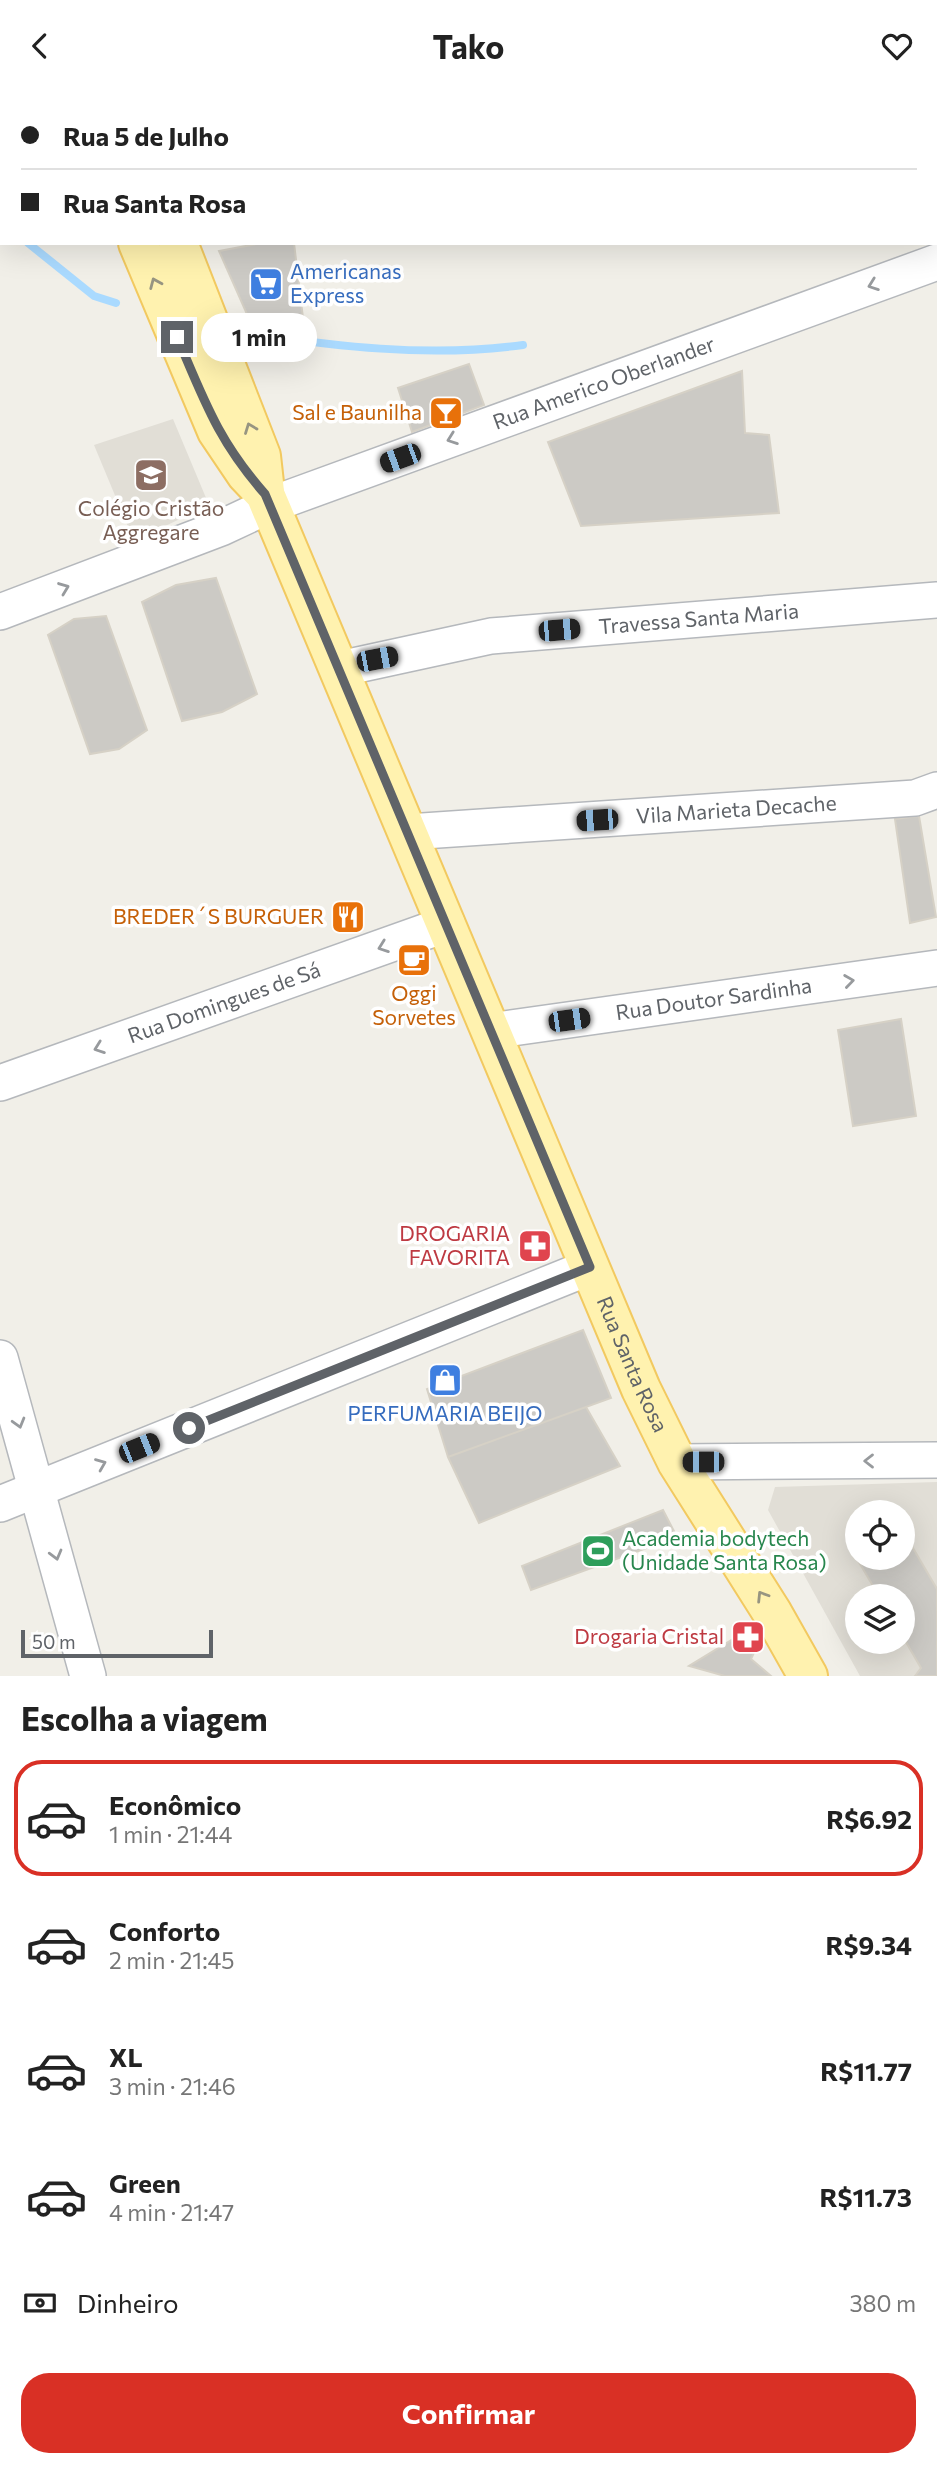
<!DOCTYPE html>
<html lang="pt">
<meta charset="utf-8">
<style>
:root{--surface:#fff;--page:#f2f2f2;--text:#222;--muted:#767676;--line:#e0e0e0;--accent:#d93025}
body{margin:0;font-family:Commissioner,sans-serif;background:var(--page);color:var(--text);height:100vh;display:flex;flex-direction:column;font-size:26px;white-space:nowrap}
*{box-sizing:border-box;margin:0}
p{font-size:23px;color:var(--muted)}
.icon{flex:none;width:38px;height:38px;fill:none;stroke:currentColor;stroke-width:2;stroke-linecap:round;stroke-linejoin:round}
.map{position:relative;height:1585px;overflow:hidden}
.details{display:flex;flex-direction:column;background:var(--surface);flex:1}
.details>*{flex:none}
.banner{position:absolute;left:0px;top:0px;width:938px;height:154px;box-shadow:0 7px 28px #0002;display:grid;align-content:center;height:154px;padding:0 21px;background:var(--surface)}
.tools{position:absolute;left:845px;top:1409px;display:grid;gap:14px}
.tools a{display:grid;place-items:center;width:70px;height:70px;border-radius:50%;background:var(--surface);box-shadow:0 7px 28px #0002;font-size:35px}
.scale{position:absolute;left:21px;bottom:18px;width:192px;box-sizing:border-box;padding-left:7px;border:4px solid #5f6368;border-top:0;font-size:19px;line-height:24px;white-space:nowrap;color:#5f6368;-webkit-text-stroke:5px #fff;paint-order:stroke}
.end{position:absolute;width:32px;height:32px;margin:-16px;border:9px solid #5f6368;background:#fff;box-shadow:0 0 0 4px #fff}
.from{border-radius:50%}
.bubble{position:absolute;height:49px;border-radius:24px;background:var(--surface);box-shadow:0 7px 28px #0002;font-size:23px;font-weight:700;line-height:49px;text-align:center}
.car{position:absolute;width:21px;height:42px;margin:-21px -10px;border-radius:9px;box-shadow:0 0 5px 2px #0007;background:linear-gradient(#222 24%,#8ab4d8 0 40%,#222 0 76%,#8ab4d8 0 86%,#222 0)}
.banner b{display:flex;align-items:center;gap:24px;height:66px;font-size:26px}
.banner b+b{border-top:2px solid var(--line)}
.banner i{width:18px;height:18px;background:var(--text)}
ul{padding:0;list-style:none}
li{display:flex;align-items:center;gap:21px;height:116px;margin:0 14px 10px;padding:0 7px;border:4px solid transparent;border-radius:28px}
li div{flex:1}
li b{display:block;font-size:26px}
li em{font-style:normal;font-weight:700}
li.on{border-color:var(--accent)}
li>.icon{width:63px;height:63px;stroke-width:1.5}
h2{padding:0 21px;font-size:32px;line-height:84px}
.pay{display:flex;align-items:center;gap:18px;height:77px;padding:0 21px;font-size:26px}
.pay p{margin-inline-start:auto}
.action{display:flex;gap:14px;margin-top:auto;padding:14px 21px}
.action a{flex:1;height:80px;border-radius:28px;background:var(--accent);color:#fff;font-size:28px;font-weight:700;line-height:80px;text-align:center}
header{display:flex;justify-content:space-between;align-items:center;height:91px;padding:0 21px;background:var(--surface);font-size:32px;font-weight:700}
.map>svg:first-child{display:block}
.education{fill:#e1ded6;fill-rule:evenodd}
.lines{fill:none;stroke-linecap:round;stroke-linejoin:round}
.stream{stroke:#aadaff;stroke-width:8}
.building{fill:#cccac5;stroke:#d6d1c6;stroke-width:2}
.minor-casing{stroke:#b5b8bc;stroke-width:38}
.major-casing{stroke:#f2c960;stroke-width:42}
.minor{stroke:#fff;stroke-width:35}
.major{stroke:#fff2af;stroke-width:38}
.oneway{stroke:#979581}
.oneway2{stroke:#979a9d}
.route{stroke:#5f6368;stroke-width:9}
.labels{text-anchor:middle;stroke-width:7;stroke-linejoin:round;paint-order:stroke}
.shop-label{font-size:21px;fill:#366cbe;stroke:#fff;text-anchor:start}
.street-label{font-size:21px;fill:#5f6368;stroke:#fff}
.food-label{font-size:21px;fill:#c56008;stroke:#fff;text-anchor:end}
.education-label{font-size:21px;fill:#785e54;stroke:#fff}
.health-label{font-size:21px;fill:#be3a42;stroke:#fff;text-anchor:end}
.leisure-label{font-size:21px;fill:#27864d;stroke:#fff;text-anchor:start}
</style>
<header><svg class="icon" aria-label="back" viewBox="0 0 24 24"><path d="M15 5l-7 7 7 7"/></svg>Tako<svg class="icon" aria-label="heart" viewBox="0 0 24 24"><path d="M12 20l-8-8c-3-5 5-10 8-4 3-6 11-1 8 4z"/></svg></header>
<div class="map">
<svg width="937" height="1585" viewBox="0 0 937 1585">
<rect width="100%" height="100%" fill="#f1efe8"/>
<path class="education" d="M173 328 209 414 134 450 94 354Z
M937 1391V1585H860L768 1419 775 1396ZM858 1421H903V1466H858ZM858 1505H903V1550H858Z"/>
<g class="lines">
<path class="stream" d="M0 122 2 124
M28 152 94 205 116 212
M239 241C334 255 427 267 523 254"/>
</g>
<path class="building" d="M161 0H303L304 2H162Z
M262 152H294L303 227 250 230 219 160Z
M469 273 484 314 412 341 398 297Z
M742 280 745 342 769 344 779 422 581 435 548 351Z
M216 487 257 603 222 621 182 630 142 511 176 494Z
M106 525 147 639 119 658 90 663 48 544 74 528Z
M919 725 936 826 910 832 895 728Z
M901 928 916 1025 853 1035 838 939Z
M583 1239 611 1307 448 1366 427 1298Z
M586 1316 620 1375 479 1432 448 1366Z
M663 1419 677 1446 531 1499 522 1475Z
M903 1440 937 1498V1585H915L921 1577 903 1546V1505H879L854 1463 858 1461V1466H903Z
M771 1525 751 1568 771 1585H725L689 1575Z"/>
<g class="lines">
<g class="minor-casing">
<g id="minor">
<path d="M720 2 738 0"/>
<path id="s1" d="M0 521 221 437 270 414 937 171"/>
<path id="s2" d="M339 578 491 545 937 509"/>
<path id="s3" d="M408 741 915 707 937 699"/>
<path id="s4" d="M490 940 937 877"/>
<path id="s5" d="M0 992 447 833"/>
<path d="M0 1267 88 1585"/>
<path d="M677 1371 937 1369"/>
<path d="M0 1413 590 1176"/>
</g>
</g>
<g class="major-casing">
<g id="major">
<path d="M73 0 74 2"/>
<path d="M113 0 114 2"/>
<path d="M36 2 41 0"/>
<path d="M0 15 2 14"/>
<path id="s6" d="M138 152 217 340 246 383 265 403 641 1298 677 1371 773 1523 808 1585"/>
<path d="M178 152 261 365 265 401"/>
</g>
</g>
<use href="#minor" class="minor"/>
<use href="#major" class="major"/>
</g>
<defs><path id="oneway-chevron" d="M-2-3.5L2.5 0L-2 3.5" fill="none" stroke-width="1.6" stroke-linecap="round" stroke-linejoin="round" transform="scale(1.75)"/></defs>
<g class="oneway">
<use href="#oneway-chevron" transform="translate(155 192) rotate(-113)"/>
<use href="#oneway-chevron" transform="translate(250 337) rotate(-111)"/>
<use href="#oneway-chevron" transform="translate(762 1505) rotate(-122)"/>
</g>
<g class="oneway2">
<use href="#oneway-chevron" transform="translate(873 194) rotate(160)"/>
<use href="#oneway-chevron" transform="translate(452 348) rotate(160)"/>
<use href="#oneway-chevron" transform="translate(64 497) rotate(-21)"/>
<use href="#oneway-chevron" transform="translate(383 856) rotate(160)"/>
<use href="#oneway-chevron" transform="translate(849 890) rotate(-8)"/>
<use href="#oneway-chevron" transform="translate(99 957) rotate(160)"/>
<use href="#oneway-chevron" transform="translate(19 1332) rotate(74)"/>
<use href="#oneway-chevron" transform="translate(869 1370) rotate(180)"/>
<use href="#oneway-chevron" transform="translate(101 1373) rotate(-22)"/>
<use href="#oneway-chevron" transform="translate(56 1464) rotate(75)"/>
</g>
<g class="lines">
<path class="route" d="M177 246C204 309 218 350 265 403L590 1176 189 1337"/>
</g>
<defs>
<g id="supermarket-square" transform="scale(1.75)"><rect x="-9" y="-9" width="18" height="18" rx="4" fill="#3f7fe0" stroke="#fff"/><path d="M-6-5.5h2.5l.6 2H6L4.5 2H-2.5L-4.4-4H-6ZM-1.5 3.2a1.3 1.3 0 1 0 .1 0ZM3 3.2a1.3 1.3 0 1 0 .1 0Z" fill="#fff"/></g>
<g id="bar-square" transform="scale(1.75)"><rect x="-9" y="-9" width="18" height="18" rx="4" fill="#e8710a" stroke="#fff"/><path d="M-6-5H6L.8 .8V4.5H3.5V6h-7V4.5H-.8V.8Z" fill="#fff"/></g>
<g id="school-square" transform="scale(1.75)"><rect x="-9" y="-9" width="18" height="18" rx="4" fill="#8d6e63" stroke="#fff"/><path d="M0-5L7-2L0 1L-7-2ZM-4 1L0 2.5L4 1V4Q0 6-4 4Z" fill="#fff"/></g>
<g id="restaurant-square" transform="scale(1.75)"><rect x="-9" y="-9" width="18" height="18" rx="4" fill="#e8710a" stroke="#fff"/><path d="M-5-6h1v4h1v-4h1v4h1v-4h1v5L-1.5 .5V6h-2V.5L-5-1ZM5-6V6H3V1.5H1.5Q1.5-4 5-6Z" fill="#fff"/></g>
<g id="cafe-square" transform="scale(1.75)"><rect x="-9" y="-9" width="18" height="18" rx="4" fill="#e8710a" stroke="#fff"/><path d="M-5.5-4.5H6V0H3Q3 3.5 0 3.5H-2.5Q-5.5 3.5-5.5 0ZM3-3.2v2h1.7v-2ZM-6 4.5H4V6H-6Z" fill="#fff"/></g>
<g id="pharmacy-square" transform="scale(1.75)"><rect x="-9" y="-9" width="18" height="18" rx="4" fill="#e0444e" stroke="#fff"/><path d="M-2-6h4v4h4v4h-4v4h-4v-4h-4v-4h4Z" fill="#fff"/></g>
<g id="shop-square" transform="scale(1.75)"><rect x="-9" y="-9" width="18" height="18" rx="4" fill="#3f7fe0" stroke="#fff"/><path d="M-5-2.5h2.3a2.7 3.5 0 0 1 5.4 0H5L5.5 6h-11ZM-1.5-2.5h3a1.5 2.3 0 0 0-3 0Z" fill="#fff"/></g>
<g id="stadium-square" transform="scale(1.75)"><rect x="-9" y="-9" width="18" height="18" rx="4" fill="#2e9e5b" stroke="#fff"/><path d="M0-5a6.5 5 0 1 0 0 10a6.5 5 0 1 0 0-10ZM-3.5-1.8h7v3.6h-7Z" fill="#fff"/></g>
</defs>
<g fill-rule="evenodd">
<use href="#supermarket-square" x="266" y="193"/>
<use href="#bar-square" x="446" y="322"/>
<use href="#school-square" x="151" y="384"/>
<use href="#restaurant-square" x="348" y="826"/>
<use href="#cafe-square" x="414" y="869"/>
<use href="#pharmacy-square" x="535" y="1155"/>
<use href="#shop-square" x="445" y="1289"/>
<use href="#stadium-square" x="598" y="1460"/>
<use href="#pharmacy-square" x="748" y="1546"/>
</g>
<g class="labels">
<g class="shop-label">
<text x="290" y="188">Americanas<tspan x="290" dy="24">Express</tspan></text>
<text x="445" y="1330" text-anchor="middle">PERFUMARIA BEIJO</text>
</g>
<g class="street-label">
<text dy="7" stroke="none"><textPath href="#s1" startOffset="646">Rua Americo Oberlander</textPath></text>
<text dy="7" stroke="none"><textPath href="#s2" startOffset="364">Travessa Santa Maria</textPath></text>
<text dy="7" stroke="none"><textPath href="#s3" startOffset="329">Vila Marieta Decache</textPath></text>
<text dy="7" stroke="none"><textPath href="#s4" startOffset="226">Rua Doutor Sardinha</textPath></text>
<text dy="7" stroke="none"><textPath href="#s5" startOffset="238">Rua Domingues de Sá</textPath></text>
<text dy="7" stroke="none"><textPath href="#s6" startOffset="1228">Rua Santa Rosa</textPath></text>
</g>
<g class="food-label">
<text x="422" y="329">Sal e Baunilha</text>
<text x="324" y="833">BREDER´S BURGUER</text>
<text x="414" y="910" text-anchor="middle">Oggi<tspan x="414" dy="24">Sorvetes</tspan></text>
</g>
<g class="education-label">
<text x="151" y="425">Colégio Cristão<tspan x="151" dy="24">Aggregare</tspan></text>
</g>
<g class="health-label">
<text x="510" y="1150">DROGARIA<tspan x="510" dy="24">FAVORITA</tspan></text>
<text x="724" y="1553">Drogaria Cristal</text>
</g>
<g class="leisure-label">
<text x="622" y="1455">Academia bodytech<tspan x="622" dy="24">(Unidade Santa Rosa)</tspan></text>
</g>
</g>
</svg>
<div class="tools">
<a><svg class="icon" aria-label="locate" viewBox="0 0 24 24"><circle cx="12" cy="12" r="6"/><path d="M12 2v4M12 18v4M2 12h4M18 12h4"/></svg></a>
<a><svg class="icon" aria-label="layers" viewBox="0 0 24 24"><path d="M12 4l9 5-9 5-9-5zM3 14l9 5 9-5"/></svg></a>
</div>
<div class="scale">50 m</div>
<i class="end from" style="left:189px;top:1337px"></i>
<i class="end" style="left:177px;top:246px"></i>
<div class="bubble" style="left:201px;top:222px;width:116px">1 min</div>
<i class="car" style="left:400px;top:367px;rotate:250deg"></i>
<i class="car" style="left:559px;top:539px;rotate:85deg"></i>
<i class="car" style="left:377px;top:568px;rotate:79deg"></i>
<i class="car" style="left:597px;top:729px;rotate:266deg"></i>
<i class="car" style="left:569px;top:929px;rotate:82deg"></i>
<i class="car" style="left:139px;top:1357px;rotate:68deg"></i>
<i class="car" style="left:703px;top:1371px;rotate:270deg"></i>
<div class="banner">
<b><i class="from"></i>Rua 5 de Julho</b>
<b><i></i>Rua Santa Rosa</b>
</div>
</div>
<section class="details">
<h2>Escolha a viagem</h2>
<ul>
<li class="on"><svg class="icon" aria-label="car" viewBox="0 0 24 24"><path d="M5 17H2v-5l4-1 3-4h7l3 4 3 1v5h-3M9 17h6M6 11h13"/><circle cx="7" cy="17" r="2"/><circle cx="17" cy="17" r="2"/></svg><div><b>Econômico</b><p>1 min · 21:44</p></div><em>R$6.92</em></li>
<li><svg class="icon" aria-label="car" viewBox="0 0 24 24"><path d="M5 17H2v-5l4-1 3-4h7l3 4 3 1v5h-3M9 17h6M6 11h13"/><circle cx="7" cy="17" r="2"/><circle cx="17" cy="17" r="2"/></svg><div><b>Conforto</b><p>2 min · 21:45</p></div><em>R$9.34</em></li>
<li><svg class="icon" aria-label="car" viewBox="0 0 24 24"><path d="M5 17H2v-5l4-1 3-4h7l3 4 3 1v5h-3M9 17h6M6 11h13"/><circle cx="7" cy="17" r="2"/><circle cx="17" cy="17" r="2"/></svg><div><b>XL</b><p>3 min · 21:46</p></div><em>R$11.77</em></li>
<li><svg class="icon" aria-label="car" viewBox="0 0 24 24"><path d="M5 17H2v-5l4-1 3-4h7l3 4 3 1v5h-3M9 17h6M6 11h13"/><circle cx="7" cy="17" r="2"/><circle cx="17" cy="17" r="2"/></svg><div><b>Green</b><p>4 min · 21:47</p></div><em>R$11.73</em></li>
</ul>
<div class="pay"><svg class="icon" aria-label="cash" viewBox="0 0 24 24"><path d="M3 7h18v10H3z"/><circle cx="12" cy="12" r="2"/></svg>Dinheiro<p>380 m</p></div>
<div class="action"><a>Confirmar</a></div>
</section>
